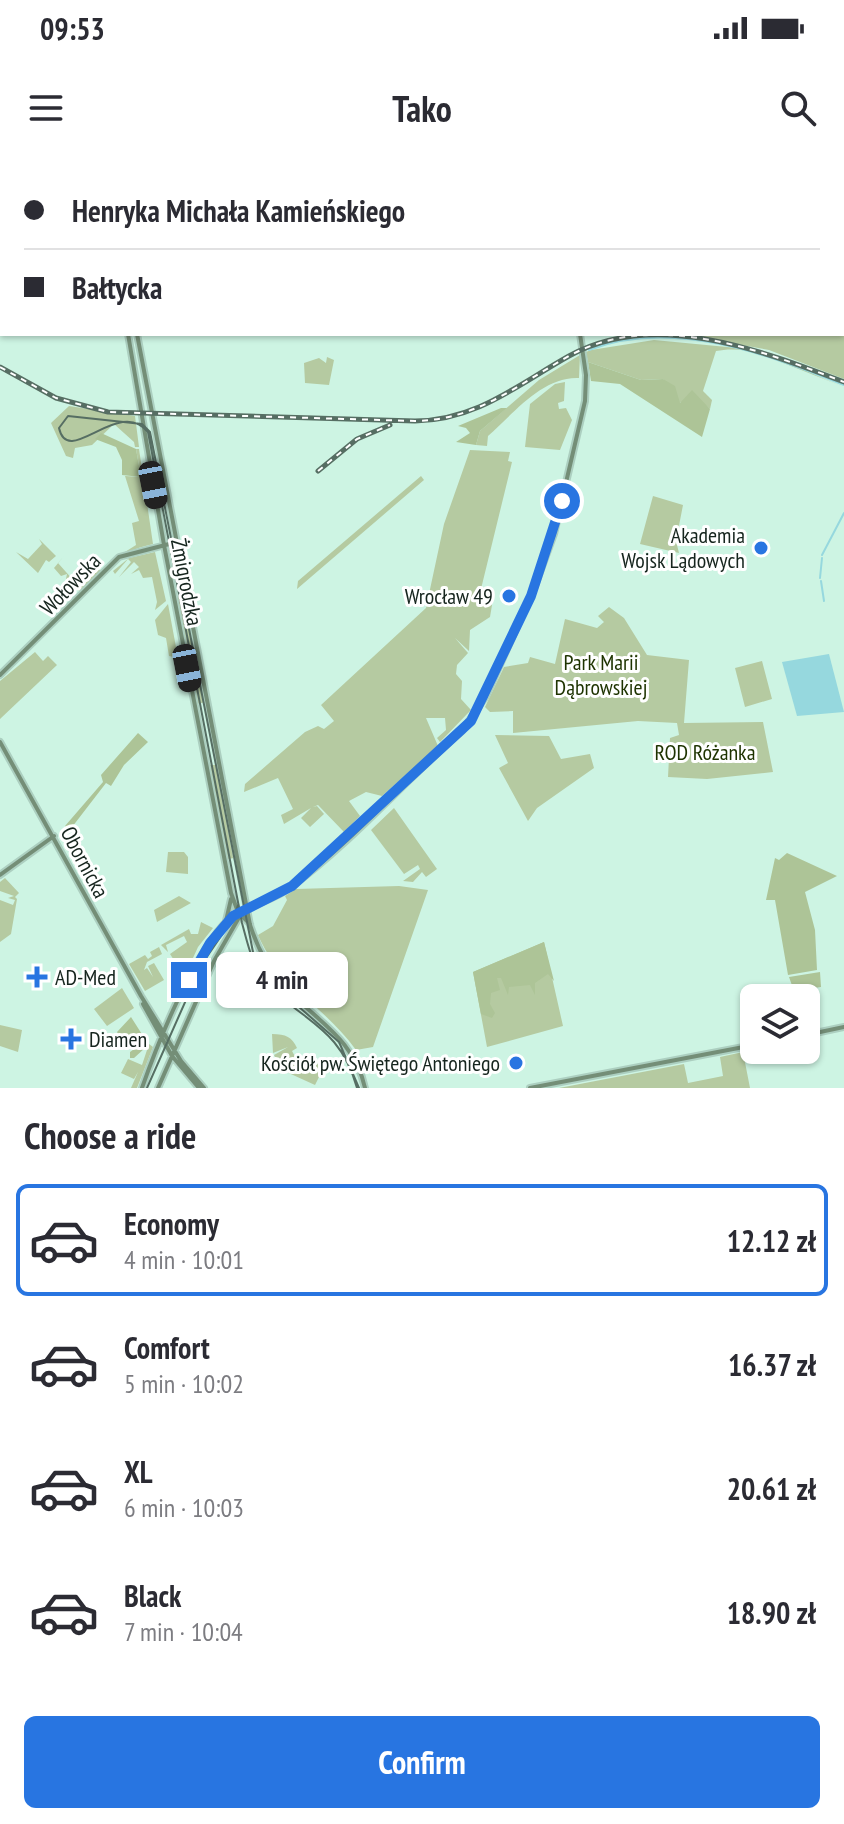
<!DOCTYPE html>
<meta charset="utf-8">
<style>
:root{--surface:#fff;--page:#f7f7f7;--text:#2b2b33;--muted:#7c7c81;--line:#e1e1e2;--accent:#2875e1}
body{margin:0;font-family:"PT Sans Narrow",sans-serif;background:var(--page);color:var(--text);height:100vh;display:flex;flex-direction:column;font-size:30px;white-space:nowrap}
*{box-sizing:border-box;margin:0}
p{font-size:26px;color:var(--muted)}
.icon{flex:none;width:44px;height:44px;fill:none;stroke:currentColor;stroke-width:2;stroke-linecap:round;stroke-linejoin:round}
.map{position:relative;height:928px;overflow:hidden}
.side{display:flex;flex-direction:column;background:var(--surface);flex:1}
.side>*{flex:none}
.top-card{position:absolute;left:0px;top:0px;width:844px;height:176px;box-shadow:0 2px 6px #0004;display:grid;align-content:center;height:176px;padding:0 24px;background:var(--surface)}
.controls{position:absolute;left:740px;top:824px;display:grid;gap:16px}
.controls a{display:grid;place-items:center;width:80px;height:80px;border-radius:12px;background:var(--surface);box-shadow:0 2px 6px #0004;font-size:40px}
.end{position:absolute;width:36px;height:36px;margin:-18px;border:10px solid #2875e1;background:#fff;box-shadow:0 0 0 4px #fff}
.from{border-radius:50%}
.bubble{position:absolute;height:56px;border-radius:12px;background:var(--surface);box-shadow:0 2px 6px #0004;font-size:26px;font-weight:800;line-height:56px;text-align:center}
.car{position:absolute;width:24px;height:48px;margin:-24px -12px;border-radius:10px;box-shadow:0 0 6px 2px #0007;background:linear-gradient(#222 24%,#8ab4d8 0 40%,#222 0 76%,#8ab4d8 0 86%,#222 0)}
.top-card b{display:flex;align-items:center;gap:28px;height:76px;font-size:30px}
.top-card b+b{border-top:2px solid var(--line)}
.top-card i{width:20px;height:20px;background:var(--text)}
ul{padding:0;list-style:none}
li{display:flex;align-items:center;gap:24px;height:112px;margin:0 16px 12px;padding:0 8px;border:4px solid transparent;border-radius:12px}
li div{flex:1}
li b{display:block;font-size:30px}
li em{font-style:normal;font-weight:800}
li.selected{border-color:var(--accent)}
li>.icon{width:72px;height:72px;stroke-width:1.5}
h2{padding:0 24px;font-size:36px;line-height:96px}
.button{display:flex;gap:16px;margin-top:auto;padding:16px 24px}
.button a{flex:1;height:92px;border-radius:12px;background:var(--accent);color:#fff;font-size:32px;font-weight:800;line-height:92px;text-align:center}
.status{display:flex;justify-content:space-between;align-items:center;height:56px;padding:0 40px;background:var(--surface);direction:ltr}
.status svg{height:22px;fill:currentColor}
header{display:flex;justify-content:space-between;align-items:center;height:104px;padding:0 24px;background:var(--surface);font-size:36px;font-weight:800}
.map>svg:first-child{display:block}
.green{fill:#b5caa1}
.forest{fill:#adc497}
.water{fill:#96d8de}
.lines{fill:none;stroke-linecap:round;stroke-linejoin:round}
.stream{stroke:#96d8de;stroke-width:2}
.secondary-casing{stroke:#accfc0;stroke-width:8}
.secondary{stroke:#748e77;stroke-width:4}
.tram{stroke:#566e63;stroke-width:2}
.rail-casing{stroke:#566e63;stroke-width:5}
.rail{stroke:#fff;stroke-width:2;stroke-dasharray:6;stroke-linecap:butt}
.route{stroke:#2875e1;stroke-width:10}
.poi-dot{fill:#2875e1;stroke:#fff;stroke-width:3}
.labels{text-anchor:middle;stroke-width:6;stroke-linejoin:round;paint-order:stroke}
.poi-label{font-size:22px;fill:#16251e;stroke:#fff;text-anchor:end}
.street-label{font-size:22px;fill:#16251e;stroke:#fff}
.park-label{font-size:22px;fill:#1e3300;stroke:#fff}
</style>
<div class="status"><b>09:53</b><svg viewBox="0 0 49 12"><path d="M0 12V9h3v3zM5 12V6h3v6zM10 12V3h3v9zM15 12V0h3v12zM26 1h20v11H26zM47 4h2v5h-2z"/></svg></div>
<header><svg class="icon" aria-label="menu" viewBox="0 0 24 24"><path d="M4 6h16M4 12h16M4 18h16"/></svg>Tako<svg class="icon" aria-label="search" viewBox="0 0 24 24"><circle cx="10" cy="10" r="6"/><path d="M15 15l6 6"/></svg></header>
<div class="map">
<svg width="844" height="928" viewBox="0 0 844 928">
<rect width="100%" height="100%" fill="#cdf4e3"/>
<path class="green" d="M682 0H844V219L769 190 702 178 704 174H842V2Z
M654 180 748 189 844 227C807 213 757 182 716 191L703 231 712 240 710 249 697 238 679 243 663 219 641 220 588 202 586 192 591 190Z
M580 195 579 218C543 216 514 253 488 276L487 286 476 285 480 271 539 220Z
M327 197 334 200 329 225 305 223 304 203 319 198 326 203Z
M565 222 564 241 558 243 559 249 566 248 572 260 560 290 525 287 530 244 555 224Z
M69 246 135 256 139 287H135L134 282 114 264 92 285 75 288 73 298 66 296 51 263Z
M136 289H139L153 384C134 388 122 395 106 404L136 385 132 363 139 361 125 316 141 317Z
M470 290 510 292 508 301 512 302 481 429 492 445 490 457 470 470 469 491 455 478 468 493 457 505 456 514 462 521 461 539 471 550 440 582 437 578 446 570 445 558H426L438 586 382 636 366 632 349 641 360 656 344 672 318 645 313 647 317 646 324 654 310 667 301 658 311 648 284 664 281 655 293 649 278 618 244 632 245 624 305 572 318 566 324 569 334 561 321 545 426 448 444 364Z
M421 316 424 320 297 429 298 421Z
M653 336 683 345 676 381 679 393 640 384Z
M39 379 56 396 49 402 46 400 38 413 16 392 28 399 42 384Z
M155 392 166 441 155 450 157 442 152 417 143 418 139 410 131 414 139 407 134 402 119 417 131 402 128 399 115 414 113 411 129 398Z
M64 396 58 403 74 421 84 409 91 416 96 411 89 403 101 411 79 431 66 419 67 414 61 416 54 408Z
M182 435 206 542 197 544 177 438Z
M168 444 178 498 169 496 166 478 158 475 155 460Z
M609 447 624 458 647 495 689 500 684 563 763 562 773 612 707 619 668 617 670 578 679 575 677 563 638 561 513 573V551L490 552 485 547 504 507 528 503 530 497 555 504 565 459 597 468 604 462 598 456Z
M35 492 43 501 48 496 57 505 0 559V521Z
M762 501 772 539 745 547 735 508Z
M495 575 549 576 561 599 590 594 594 608 537 648 528 661 499 608 508 603Z
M208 605H218L234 698 228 699Z
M394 648 437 709 426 717 422 712 413 722 403 721 420 709 418 705 404 714 371 670Z
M168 692H184L188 697V714L166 712Z
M5 718 19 733 15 737 17 739 11 774 0 782V740L13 745 15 740 8 738 14 736 0 731V722Z
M399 726 428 730 373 887 356 890C326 848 279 825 258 775L273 766 287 740 285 736 296 729Z
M179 736 191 743 157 762 154 750Z
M201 762 213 768 198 787 188 809 179 808 170 794 187 782 184 776 166 785 168 792 161 785 189 769 191 774H198Z
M544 782 563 866 487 887 473 812Z
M159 787 162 794 147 802 144 810 147 808 153 817 148 806 154 803 164 820 145 831 129 804 145 795 148 799 152 796 150 792Z
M122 828 134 848 107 866 94 849Z
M0 865 22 870 18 892 0 886Z
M272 874C286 874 292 877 297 888L292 891 298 902 296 908 304 896 317 902 321 913 315 925 282 910 274 895 288 887 273 893Z
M149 884 153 887 137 928H131L138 912 134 919 121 913 128 899 142 905Z
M743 892 750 928H559L684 904 688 923 723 916 720 897Z"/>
<path class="forest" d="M588 202 641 220 663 219 675 226 680 243 692 230 710 249 702 277 620 224 591 221Z
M501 248H507L480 271 476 285 456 282 470 273 466 268 458 266Z
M101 273 136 289 141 317 122 315V300L116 287 95 279Z
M138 573 148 582 124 605 111 626 106 623 69 671 65 666 103 622 101 615Z
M787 693 837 716 805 732 815 770 817 810 788 815 775 740H766L775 698 779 700Z
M544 782 554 821 548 814 535 823V835L530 825 509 827 508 835 501 818H497L500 830 491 833 490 844 495 853 492 858 481 854 473 812Z
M820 812 821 827 794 831 789 817Z
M131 857 145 879V888L134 898H130V892L140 885 131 881 126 887 117 872Z"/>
<path class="water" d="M829 494 844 552 797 556 782 502Z"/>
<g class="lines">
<path class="stream" d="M820 0 823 2
M589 190C672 158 767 194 844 225
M822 395 844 353
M820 418 822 398
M821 421 824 441"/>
<g class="secondary-casing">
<path id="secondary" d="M122 2V0
M136 2 137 0
M598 2V0
M128 174 164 385 231 733 238 752 250 764
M137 174 250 765C257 786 267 807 282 824 314 860 354 877 365 928
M0 515 119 397 177 382
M0 582 141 836 181 901 204 928
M0 715 54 676
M226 761 231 739
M143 844 172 896 199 928
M806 875 844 867
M142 928C159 879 190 804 223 765 241 746 270 743 291 727 353 681 404 621 462 571L486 536 535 426 554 374 585 241 586 215 580 174
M158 928 214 801 241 754
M530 928 754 885"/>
</g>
<use href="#secondary" class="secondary"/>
<path class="tram" d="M147 928 202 804 234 757 238 745
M357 928C339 862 297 862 262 816 251 801 247 781 242 763L148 272C119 236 68 309 59 268L68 256 142 264 150 272 253 792 267 819 339 882 359 928"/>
<g class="rail-casing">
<path id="rail" d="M0 207 56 238 108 252 415 261C477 260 517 225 569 196 654 149 761 190 844 222
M318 311 357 279 390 265"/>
</g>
<use href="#rail" class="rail"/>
</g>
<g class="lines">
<path class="route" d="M189 820 210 783 233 756 292 726 471 561 531 436 562 341"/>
</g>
<g class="poi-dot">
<circle cx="761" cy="388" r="8"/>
<circle cx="509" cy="436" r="8"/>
<path d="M33 805h8v8h8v8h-8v8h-8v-8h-8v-8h8z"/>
<path d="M67 867h8v8h8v8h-8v8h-8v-8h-8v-8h8z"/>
<circle cx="516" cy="903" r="8"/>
</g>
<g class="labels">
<g class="poi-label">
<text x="745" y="383">Akademia<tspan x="745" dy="25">Wojsk Lądowych</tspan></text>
<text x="493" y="444">Wrocław 49</text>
<text x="55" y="825" text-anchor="start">AD-Med</text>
<text x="89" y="887" text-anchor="start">Diamen</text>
<text x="500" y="911">Kościół pw. Świętego Antoniego</text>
</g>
<g class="street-label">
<text transform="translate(187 422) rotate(79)" y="8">Żmigrodzka</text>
<text transform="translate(70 424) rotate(-46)" y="8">Wołowska</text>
<text transform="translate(85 702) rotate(62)" y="8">Obornicka</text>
</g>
<g class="park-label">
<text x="601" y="510">Park Marii<tspan x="601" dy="25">Dąbrowskiej</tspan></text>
<text x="705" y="600">ROD Różanka</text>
</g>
</g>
</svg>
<div class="controls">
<a><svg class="icon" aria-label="layers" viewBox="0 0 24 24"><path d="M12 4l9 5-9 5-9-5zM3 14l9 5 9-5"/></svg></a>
</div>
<i class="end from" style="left:562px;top:341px"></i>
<i class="end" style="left:189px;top:820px"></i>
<div class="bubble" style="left:216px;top:792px;width:132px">4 min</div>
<i class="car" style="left:153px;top:325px;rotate:169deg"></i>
<i class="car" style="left:187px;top:508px;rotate:169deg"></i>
<div class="top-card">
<b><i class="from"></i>Henryka Michała Kamieńskiego</b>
<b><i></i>Bałtycka</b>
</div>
</div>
<section class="side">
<h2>Choose a ride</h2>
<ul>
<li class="selected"><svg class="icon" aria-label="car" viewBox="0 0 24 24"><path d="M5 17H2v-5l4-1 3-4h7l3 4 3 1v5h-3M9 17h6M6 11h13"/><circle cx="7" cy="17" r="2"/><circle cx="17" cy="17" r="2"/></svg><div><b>Economy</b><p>4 min · 10:01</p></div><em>12.12 zł</em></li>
<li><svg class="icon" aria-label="car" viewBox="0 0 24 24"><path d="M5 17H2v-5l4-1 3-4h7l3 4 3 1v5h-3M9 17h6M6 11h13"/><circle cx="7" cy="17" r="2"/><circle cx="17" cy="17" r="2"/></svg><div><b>Comfort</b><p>5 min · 10:02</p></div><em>16.37 zł</em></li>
<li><svg class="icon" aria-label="car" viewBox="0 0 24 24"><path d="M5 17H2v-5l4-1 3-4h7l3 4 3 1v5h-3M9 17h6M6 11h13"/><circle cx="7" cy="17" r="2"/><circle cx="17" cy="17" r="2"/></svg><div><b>XL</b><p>6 min · 10:03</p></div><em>20.61 zł</em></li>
<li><svg class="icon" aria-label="car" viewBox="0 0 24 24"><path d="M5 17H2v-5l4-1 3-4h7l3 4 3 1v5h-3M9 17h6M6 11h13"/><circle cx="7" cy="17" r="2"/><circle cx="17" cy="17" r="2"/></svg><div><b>Black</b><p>7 min · 10:04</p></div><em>18.90 zł</em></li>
</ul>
<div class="button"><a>Confirm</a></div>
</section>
